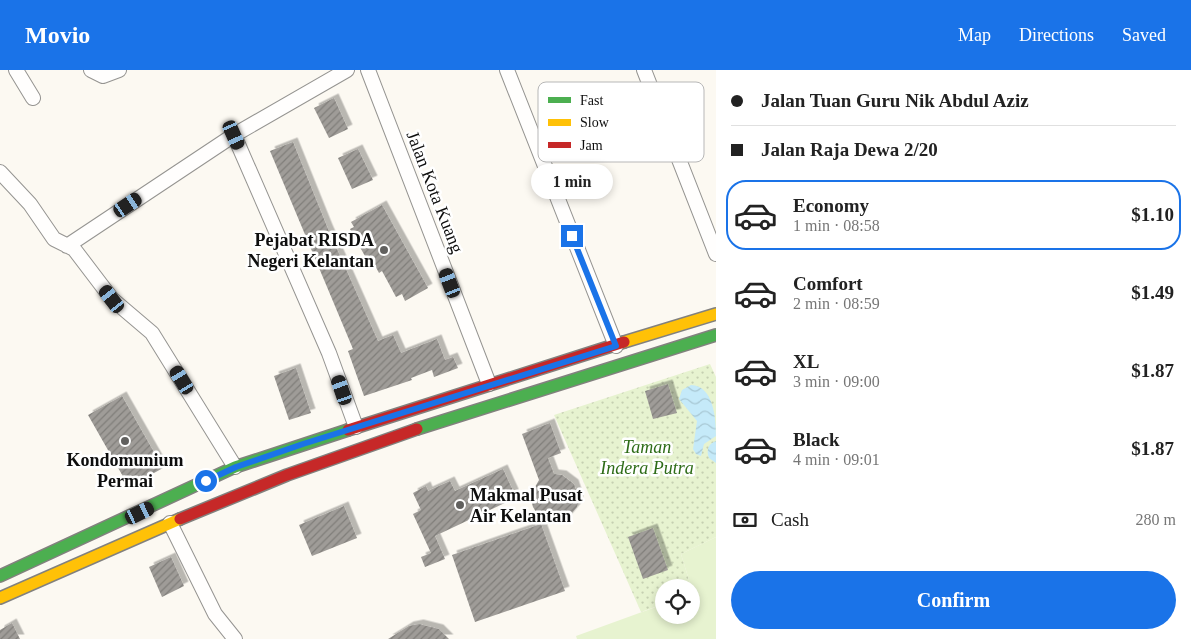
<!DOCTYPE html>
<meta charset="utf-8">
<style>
:root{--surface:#fff;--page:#f6f6f6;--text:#222;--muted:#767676;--line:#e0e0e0;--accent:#1a73e8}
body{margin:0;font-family:"Times New Roman",serif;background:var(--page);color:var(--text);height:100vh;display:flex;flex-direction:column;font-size:19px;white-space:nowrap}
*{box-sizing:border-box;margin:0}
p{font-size:16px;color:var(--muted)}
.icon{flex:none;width:28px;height:28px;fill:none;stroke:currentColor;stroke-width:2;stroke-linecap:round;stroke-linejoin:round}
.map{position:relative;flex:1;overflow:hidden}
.side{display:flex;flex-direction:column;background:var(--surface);width:475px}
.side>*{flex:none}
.guide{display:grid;align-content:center;height:110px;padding:0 15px;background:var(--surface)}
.fabs{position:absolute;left:655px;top:509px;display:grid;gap:10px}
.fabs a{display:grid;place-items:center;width:45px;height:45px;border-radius:50%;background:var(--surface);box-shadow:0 2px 8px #0003;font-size:25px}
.end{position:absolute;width:22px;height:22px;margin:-11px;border:6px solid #1a73e8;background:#fff;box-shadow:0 0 0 2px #fff}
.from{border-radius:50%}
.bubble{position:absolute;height:35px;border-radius:18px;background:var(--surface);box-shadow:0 2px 8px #0003;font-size:16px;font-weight:800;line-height:35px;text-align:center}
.car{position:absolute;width:15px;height:30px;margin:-15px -8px;border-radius:6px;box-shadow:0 0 4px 1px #0007;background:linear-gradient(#222 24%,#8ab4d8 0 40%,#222 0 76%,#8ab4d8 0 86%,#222 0)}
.guide b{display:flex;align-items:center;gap:18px;height:48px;font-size:19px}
.guide b+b{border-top:1px solid var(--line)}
.guide i{width:12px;height:12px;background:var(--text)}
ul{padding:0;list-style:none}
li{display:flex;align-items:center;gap:15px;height:70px;margin:0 10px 8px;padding:0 5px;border:2px solid transparent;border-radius:20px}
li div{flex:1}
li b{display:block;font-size:19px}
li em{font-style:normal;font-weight:800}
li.on{border-color:var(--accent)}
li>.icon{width:45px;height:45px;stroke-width:1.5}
.pay{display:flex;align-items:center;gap:12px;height:55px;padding:0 15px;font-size:19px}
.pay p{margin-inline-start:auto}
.button{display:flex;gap:10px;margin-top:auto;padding:10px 15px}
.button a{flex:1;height:58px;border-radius:30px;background:var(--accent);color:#fff;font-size:20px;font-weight:800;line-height:58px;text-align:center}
header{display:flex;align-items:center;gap:30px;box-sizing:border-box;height:70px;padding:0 25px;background:var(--accent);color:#fff}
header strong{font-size:24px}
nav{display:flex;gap:28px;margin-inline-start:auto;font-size:18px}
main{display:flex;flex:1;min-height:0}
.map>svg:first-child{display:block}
.grass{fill:#e7f3d0}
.park{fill:url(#park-dots)}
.water{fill:url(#water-waves)}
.building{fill:url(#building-hatch);filter:url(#shadow)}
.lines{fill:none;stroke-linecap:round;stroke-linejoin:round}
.street-casing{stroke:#959491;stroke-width:16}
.fast-casing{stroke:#82817e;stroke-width:14}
.slow-casing{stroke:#82817e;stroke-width:14}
.jam-casing{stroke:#82817e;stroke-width:14}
.street{stroke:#fffefd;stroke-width:14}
.fast{stroke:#4caf50;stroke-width:11}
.slow{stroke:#ffc107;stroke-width:11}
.jam{stroke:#c62828;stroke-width:11}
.route{stroke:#1a73e8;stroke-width:6}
.poi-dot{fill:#61605e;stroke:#fff;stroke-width:2}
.labels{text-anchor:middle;stroke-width:5;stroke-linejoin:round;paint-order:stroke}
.street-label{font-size:18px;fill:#0e0e0e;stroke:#fff}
.poi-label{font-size:18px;font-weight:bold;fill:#0e0e0e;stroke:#fff;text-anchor:end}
.park-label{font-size:18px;font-style:italic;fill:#2e6c18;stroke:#fff}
.key{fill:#fff;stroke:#b7b7b7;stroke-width:1}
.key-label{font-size:14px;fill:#0e0e0e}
</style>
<header>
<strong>Movio</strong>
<nav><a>Map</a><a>Directions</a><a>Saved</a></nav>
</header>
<main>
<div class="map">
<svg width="716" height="569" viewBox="0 0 716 569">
<defs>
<pattern id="park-dots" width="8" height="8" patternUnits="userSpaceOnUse" patternTransform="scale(1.25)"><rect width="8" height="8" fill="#e7f3d0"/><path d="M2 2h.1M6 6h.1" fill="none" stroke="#c5cfb1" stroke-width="1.8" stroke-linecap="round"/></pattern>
<pattern id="water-waves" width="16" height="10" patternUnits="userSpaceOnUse" patternTransform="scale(1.25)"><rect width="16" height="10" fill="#c5eaf9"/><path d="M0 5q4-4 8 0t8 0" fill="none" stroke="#a8c8d4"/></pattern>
<pattern id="building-hatch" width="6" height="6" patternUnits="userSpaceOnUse" patternTransform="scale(1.25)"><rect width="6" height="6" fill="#9f9c98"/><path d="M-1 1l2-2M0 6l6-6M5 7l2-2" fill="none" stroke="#807e7a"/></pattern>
<filter id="shadow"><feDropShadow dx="4.5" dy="-4.5" stdDeviation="0" flood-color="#0004"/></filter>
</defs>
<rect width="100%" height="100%" fill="#fcf9f2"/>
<path class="grass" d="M716 467V569H577L576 566 664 534V545H691L693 523 681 484Z"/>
<path class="park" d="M710 294 716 307V467L681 484 693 523 691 524V518H664V534L641 542 554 345Z"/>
<path class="water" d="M691 315C714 316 716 349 716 366L704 374 701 386 696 384 693 379 697 351 679 329 682 320Z
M716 371V393L709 388C706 380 708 374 716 371Z"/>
<path class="building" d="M334 28 348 59 329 68 314 38Z
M293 72 328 159 378 271 393 265 401 283 437 269 445 290 453 287 458 298 434 307 432 300 411 308 412 310 364 326 348 281 353 279 270 81Z
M358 79 373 110 352 119 338 88Z
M382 135 428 218 405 231 402 224 396 227 382 201 379 203 370 186 366 188 350 159 354 157 351 152Z
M296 298 311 343 289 350 274 306Z
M668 314 677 343 653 349 645 321Z
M122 326 163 398 129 417 88 345Z
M550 353 561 383 548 388 554 404 562 405 574 414 579 429 577 437 567 449 559 452H542L533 437 530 426 539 410 522 364Z
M503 399 514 423 513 429 435 466 445 489 425 497 421 487 431 483 413 444 421 440 413 423 426 416 428 421 450 411 455 421Z
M344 436 357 468 312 486 299 455Z
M541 454 565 521 475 552 452 485Z
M653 458 668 500 643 509 628 467Z
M171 487 184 516 162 527 149 497Z
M12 553 20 569H0V560Z
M419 554 439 559 449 569H388L409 556Z"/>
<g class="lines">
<g class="street-casing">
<path id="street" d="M16 0 33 28
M91 0 103 6 119 0
M368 0 489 314
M507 0 616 276
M644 0 716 184
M234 65 329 283 356 357
M0 102 30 134 54 169 74 179 112 229 152 263 235 397
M67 176 234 65 347 0
M170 453 215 544 235 569"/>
</g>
<g class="fast-casing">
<path id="fast" d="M417 359 716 265
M0 506 235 397 348 360"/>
</g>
<g class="slow-casing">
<path id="slow" d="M624 272 716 244
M0 528 180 449"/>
</g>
<g class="jam-casing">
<path id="jam" d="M348 360 624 272
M180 449 287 405 417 359"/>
</g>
<use href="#street" class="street"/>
<use href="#fast" class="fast"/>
<use href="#slow" class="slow"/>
<use href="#jam" class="jam"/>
</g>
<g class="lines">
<path class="route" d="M206 411 236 397 303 374 616 276 572 166"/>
</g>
<g class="poi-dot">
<circle cx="384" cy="180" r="5"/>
<circle cx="125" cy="371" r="5"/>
<circle cx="460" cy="435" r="5"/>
</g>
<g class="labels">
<g class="street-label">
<text transform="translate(435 122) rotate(69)" y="6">Jalan Kota Kuang</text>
</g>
<g class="poi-label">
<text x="374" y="176">Pejabat RISDA<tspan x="374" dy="21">Negeri Kelantan</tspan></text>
<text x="125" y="396" text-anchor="middle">Kondomunium<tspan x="125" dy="21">Permai</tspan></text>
<text x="470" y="431" text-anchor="start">Makmal Pusat<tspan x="470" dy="21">Air Kelantan</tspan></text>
</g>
<g class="park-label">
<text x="647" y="383">Taman<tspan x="647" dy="21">Indera Putra</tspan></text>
</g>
</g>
<rect x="538" y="12" width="166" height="80" rx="8" class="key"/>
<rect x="548" y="27" width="23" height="6" fill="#4caf50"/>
<rect x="548" y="49" width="23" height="7" fill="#ffc107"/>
<rect x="548" y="72" width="23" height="6" fill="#c62828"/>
<g class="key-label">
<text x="580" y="35">Fast</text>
<text x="580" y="57">Slow</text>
<text x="580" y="80">Jam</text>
</g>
</svg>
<div class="fabs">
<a><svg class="icon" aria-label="locate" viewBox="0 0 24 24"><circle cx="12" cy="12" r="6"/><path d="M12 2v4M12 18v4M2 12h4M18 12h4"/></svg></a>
</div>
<i class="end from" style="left:206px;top:411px"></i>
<i class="end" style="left:572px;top:166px"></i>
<div class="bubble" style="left:531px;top:94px;width:82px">1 min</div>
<i class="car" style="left:234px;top:65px;rotate:156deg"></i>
<i class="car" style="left:128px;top:135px;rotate:56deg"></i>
<i class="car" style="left:450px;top:213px;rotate:339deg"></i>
<i class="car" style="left:112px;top:229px;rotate:323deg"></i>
<i class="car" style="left:182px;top:310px;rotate:329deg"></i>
<i class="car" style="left:342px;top:320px;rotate:341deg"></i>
<i class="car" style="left:140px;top:443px;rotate:64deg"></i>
</div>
<section class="side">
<div class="guide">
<b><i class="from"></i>Jalan Tuan Guru Nik Abdul Aziz</b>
<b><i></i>Jalan Raja Dewa 2/20</b>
</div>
<ul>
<li class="on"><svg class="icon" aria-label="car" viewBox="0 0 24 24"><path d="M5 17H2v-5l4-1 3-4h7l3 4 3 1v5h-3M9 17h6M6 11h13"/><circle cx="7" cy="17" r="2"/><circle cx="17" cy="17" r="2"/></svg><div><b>Economy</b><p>1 min · 08:58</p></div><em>$1.10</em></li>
<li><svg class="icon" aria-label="car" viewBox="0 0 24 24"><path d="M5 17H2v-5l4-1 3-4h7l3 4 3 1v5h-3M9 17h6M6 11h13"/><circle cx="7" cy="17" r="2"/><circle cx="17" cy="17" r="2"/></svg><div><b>Comfort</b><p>2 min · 08:59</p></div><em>$1.49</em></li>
<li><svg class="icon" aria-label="car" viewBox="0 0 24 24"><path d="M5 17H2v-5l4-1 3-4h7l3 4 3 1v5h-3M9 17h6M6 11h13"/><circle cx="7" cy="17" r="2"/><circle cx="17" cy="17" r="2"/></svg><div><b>XL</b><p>3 min · 09:00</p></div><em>$1.87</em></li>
<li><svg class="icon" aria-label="car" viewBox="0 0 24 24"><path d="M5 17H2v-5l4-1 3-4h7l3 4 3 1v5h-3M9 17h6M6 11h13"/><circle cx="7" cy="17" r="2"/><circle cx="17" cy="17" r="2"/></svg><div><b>Black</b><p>4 min · 09:01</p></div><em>$1.87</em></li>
</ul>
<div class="pay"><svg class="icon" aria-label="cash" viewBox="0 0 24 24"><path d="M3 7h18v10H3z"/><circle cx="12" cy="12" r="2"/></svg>Cash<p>280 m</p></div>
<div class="button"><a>Confirm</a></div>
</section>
</main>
